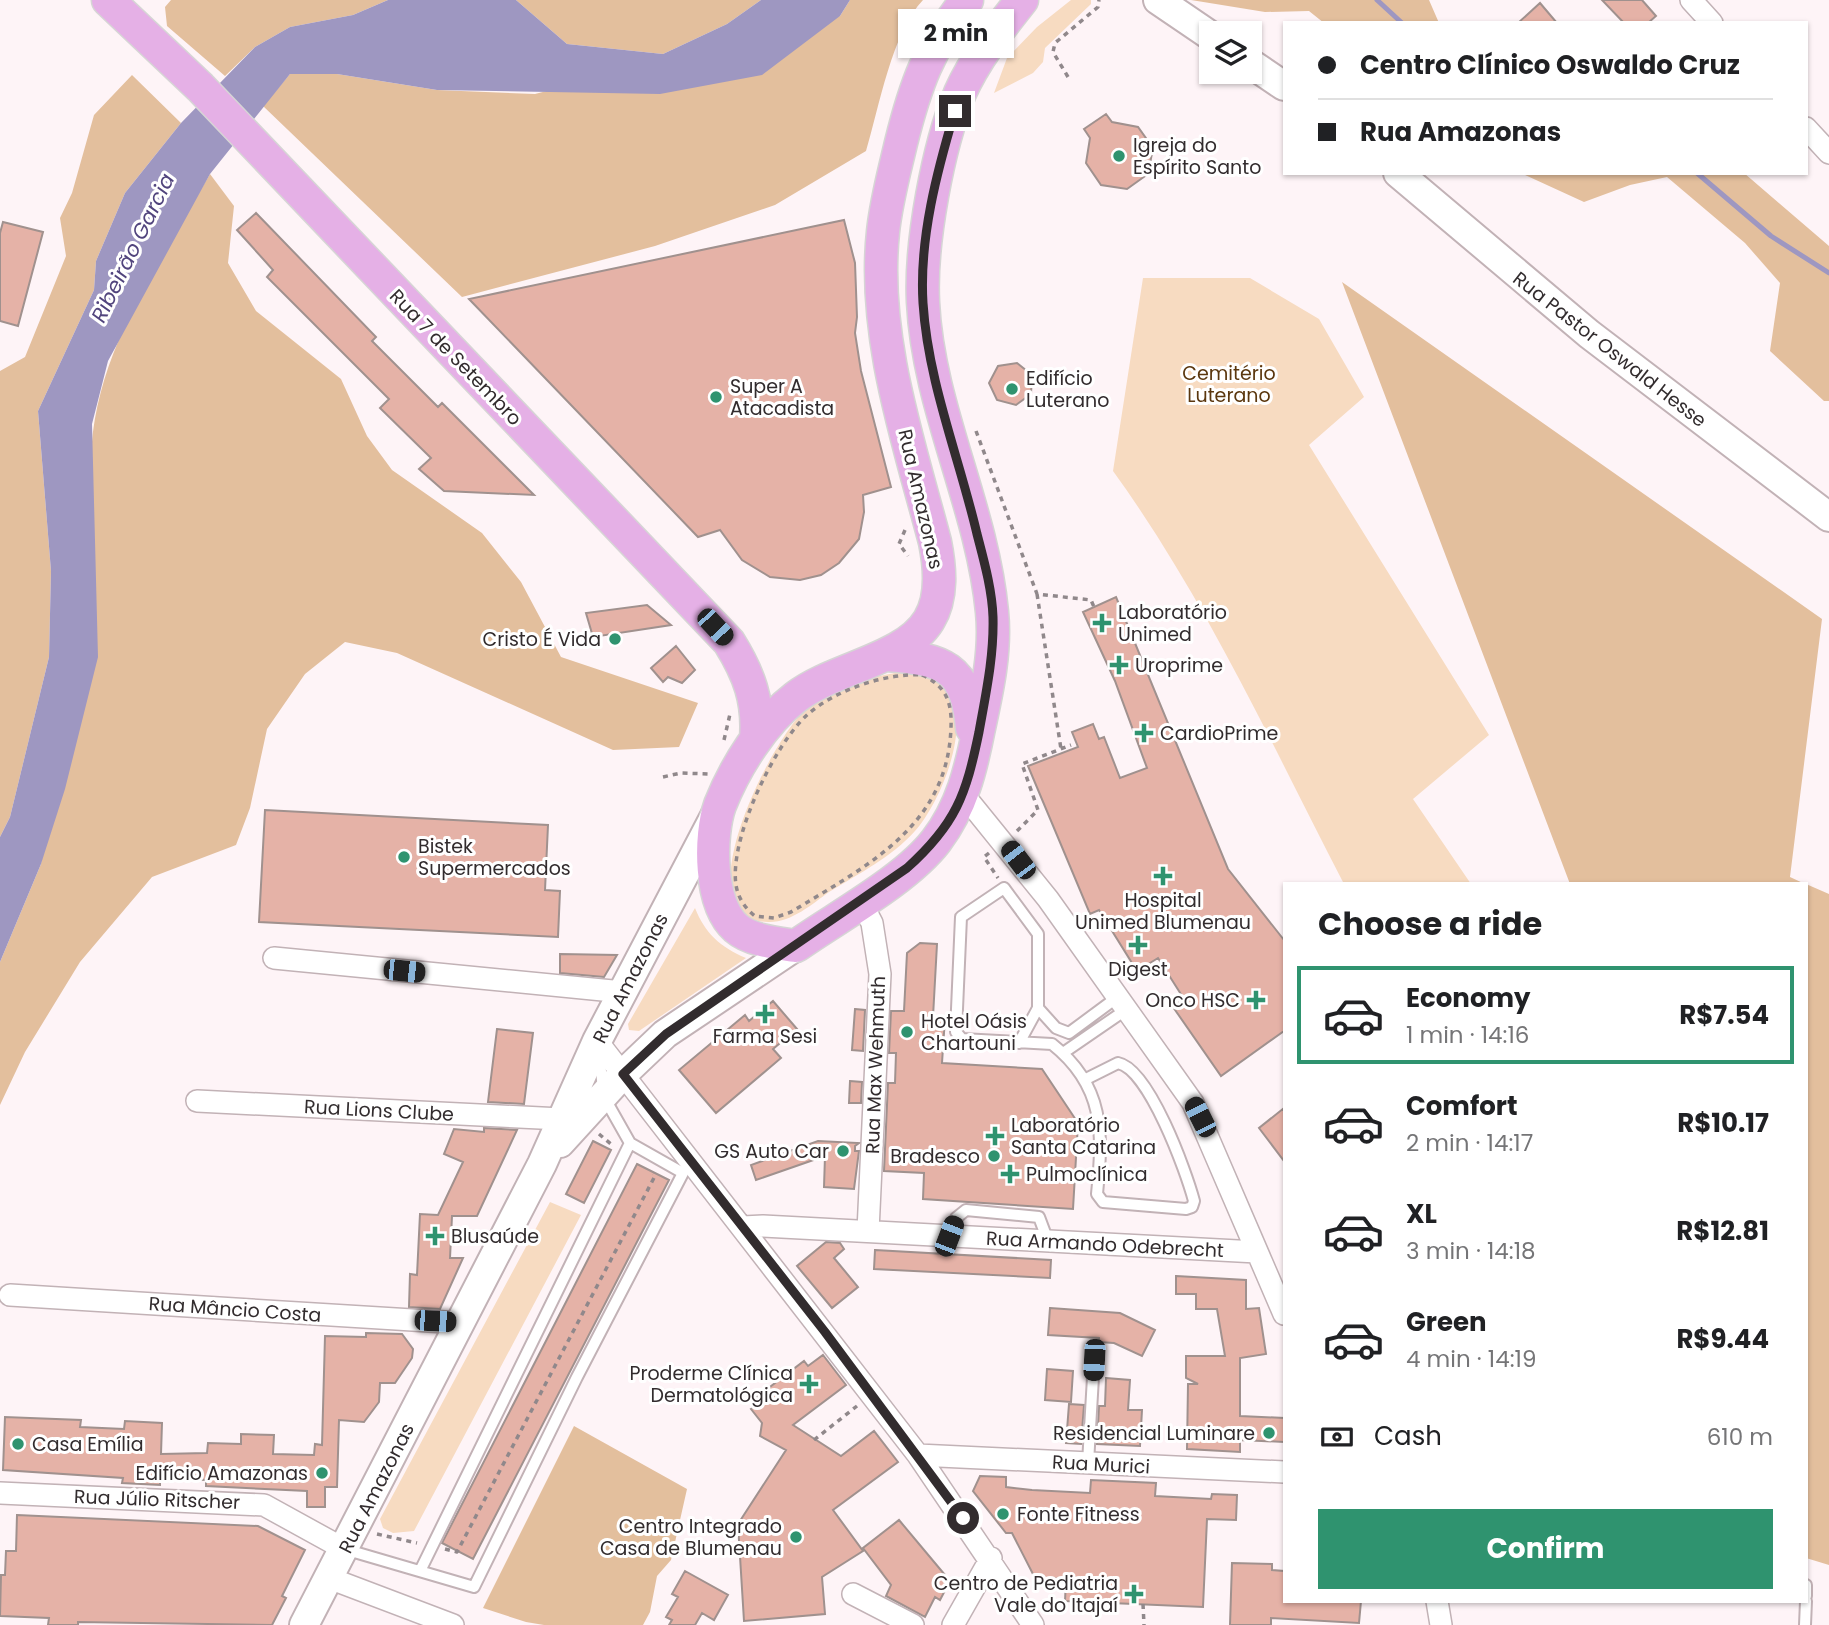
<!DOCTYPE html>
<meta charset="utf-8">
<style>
:root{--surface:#fff;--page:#f6f6f6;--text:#202124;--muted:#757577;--line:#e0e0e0;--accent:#2f936f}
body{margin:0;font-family:Poppins,sans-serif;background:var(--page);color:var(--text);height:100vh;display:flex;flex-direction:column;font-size:26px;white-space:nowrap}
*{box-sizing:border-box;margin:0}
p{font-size:23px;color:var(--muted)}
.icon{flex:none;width:38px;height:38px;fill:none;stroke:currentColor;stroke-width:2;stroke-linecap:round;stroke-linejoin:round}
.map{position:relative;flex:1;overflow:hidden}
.drawer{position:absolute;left:1283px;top:882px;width:525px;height:721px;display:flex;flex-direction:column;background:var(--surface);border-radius:0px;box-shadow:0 2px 5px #0004}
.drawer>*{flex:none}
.top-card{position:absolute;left:1283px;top:21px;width:525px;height:154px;border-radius:0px;box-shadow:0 2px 5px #0004;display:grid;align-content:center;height:154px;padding:0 35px;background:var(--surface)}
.tools{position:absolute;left:1199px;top:21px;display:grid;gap:14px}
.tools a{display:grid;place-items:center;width:63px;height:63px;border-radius:0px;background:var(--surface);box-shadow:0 2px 5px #0004;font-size:35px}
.end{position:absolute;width:32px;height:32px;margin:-16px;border:9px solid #322c2e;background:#fff;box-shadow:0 0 0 4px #fff}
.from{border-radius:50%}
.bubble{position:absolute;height:49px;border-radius:0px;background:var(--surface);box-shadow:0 2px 5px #0004;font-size:23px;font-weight:700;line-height:49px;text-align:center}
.car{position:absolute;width:21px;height:42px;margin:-21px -10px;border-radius:9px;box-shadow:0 0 5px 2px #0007;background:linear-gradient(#222 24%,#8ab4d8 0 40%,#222 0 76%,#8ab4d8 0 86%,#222 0)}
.top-card b{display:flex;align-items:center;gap:24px;height:66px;font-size:26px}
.top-card b+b{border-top:2px solid var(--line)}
.top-card i{width:18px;height:18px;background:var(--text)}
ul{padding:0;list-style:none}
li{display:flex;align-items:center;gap:21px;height:98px;margin:0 14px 10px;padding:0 21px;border:4px solid transparent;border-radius:0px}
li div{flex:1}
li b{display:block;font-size:26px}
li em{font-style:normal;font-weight:700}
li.on{border-color:var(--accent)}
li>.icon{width:63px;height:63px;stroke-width:1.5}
h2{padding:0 35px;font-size:32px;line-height:84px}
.pay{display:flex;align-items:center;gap:18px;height:77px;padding:0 35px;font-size:26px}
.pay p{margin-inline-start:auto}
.action{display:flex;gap:14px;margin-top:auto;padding:14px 35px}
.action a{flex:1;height:80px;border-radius:0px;background:var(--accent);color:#fff;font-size:28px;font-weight:700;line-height:80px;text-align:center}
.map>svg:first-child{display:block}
.green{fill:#f7dbc1}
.forest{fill:#e3bf9d}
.water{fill:#9e97c1}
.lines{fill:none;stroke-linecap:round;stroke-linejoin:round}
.stream{stroke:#9e97c1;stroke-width:5}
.building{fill:#e5b2a7;stroke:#a0918e;stroke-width:2}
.lane-casing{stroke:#c2b2b6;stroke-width:14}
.street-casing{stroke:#c2b2b6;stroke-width:24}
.secondary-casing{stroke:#c2b2b6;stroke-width:32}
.primary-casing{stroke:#d6d5d5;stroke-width:35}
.path{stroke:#90888b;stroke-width:3.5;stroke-dasharray:5 5;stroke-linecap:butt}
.lane{stroke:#fff;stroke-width:10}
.street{stroke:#fff;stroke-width:21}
.secondary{stroke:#fff;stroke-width:28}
.primary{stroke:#e5b0e6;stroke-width:32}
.route{stroke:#322c2e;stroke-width:9}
.poi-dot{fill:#2f936f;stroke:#fff;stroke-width:2.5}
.labels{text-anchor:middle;stroke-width:6;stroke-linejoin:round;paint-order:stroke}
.poi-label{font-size:19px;fill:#322c2e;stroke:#fff;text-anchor:start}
.street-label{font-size:19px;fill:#322c2e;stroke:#fff}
.park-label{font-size:19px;fill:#5b370e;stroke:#fff}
.water-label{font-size:21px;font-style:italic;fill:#51447d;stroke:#fff}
</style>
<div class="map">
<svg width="1829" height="1625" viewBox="0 0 1829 1625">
<rect width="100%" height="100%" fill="#fef4f7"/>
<path class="green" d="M1071 0H1091V4L1045 48 1043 62 1033 73 994 93 1007 58 1037 27Z
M1143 278H1250L1319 319 1364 397 1309 445 1489 735 1413 799 1471 884H1344C1272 745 1205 598 1113 471Z
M911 671C919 673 934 675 941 681 978 713 942 801 915 831 892 857 858 874 829 892 812 904 791 923 768 922 678 919 774 735 807 708 834 687 877 674 911 671Z
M695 908C705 933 720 947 746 958L639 1031 629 1030 628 1024Z
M550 1202 581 1215 414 1531 393 1533 383 1528 380 1519Z"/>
<path class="forest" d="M171 0H388L353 15 290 27 255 47 225 76 167 26 165 7Z
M516 0H761L727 24 663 54 567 44Z
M850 0H923C892 32 879 108 866 151L775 205 655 246 462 297 263 106 290 74H337L437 90 535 94 840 16Z
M1191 0H1429L1439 23H1324L1309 11 1265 12Z
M132 75 181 123 125 193 96 261 94 290 38 411 51 571 49 657 10 817 0 837V371L25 357 66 256 60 218 72 193 94 115Z
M1521 173H1744L1829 246V401H1824L1770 351 1780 283 1745 243 1667 177 1630 185 1584 202Z
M210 174 234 206 228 263 256 311 341 379 367 436 392 470 482 533 521 582 561 657 698 703 679 747 613 750 397 653 345 642 305 674 267 729 250 808 236 845 152 877 80 962 25 1052 0 1105V962L41 864 91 460C93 355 159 262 210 174Z
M1342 282 1822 619 1790 877 1805 884H1570Z
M1806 884 1829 894V1565L1806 1558Z
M574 1426 687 1489 671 1560 657 1576 650 1612 643 1625H544L526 1622 483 1608Z"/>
<path class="water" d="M388 0H516L567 44 663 54 727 24 761 0H850L840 16 762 75 660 94 437 90 337 74H290L210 174 108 361 92 424 98 657 65 789 41 864 0 962V837L10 817 49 657 51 571 38 411 94 290 96 261 125 193 181 123 255 47 290 27 353 15Z"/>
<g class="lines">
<path class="stream" d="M1377 0 1402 23
M1697 173 1771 236 1829 273"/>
</g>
<path class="building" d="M1602 0H1642L1656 16 1648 23H1624Z
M1540 3 1557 23H1518Z
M1106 114 1112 122 1138 127 1153 148 1148 174 1127 189 1101 185 1086 163 1090 138 1084 129Z
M256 213 376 337 372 341 438 407 442 403 534 495 444 491 419 469 431 458 380 408 389 399 267 277 273 270 237 230Z
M844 220 855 263 857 317 855 333 861 371 891 487 863 495 864 512 859 539 839 563 821 575 800 580 770 577 742 560 720 530 698 537 469 299Z
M3 222 43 232 18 326 0 321V233Z
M1017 363 1032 375 1031 394 1016 405 997 400 989 383 998 366Z
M1116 597 1228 869 1284 940V1031L1221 1076 1173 1007 1184 999 1158 958 1137 971 1099 910 1090 914 1028 766 1078 747 1072 732 1093 724 1099 739 1104 737 1120 778 1147 768 1115 681 1083 612Z
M647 605 671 625 593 637 586 613Z
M676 646 695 670 682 683 668 677 663 682 651 668Z
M265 810 548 825 545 890 560 891 558 937 259 922Z
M920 943 937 944 933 1017 945 1018 942 1063 1042 1069 1078 1123 1073 1209 923 1199 924 1173 884 1171 888 1083H895L896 1053H889L891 1011H904L907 953Z
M560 954 617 955 604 977 560 973Z
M773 1001 797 1029 773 1049 781 1058 716 1113 679 1070 745 1015 749 1021Z
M855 1009 865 1010 863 1051 852 1050Z
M497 1029 533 1033 524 1104 488 1102Z
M850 1081 862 1082 861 1103H849Z
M1284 1108V1161L1259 1128Z
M484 1128 517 1130 477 1216H452L450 1258H463L440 1309 409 1307 410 1274 417 1275 420 1214 438 1215 463 1162 444 1154 454 1129 484 1132Z
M593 1141 611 1150 584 1203 566 1194Z
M818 1141 859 1143 855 1146V1151H859L854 1189 824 1187 825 1156 756 1180 751 1165Z
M637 1164 669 1180 473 1559 442 1543Z
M826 1242 840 1243 844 1249 834 1258 858 1287 832 1308 797 1266Z
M875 1250 1051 1260 1050 1278 874 1269Z
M1176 1276 1246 1280V1309L1259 1308 1266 1354 1240 1358V1416L1284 1418V1442L1240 1440V1452L1187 1449 1188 1384H1198L1186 1378V1356H1225L1217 1309H1196V1294H1176Z
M1050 1308 1120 1313 1155 1330 1142 1356 1114 1343 1099 1342V1338L1048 1335Z
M366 1333 402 1334 413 1349 412 1358 395 1383H380L379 1402 364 1422 339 1420 337 1487H325V1507H307V1491L206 1486V1480L160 1478V1485L122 1483 123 1478 3 1470 5 1417 81 1420 80 1427 124 1429 125 1421 162 1423 161 1454 207 1453 208 1443 241 1444V1434L274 1435 273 1454 314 1455 315 1444 322 1445 325 1336 366 1337Z
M823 1355 846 1385 793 1425 841 1456 874 1431 898 1462 833 1510 863 1551 822 1577 825 1614 744 1621 738 1524 786 1450 760 1436 762 1423 751 1409 754 1407 750 1402 804 1361 808 1366Z
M1047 1369 1073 1371 1071 1402 1045 1400Z
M1106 1378 1130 1380 1128 1410H1142L1140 1446 1097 1444 1099 1406H1105Z
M1069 1404 1084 1405 1081 1444 1066 1443Z
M980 1476 1006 1477V1487L1032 1490 1090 1493 1091 1480 1156 1483 1155 1496 1211 1499 1212 1494 1237 1495 1236 1520 1207 1519 1203 1607 1065 1601 1066 1579 1035 1578 1012 1533H1006L973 1491Z
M17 1515 258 1526 305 1550 282 1596 286 1598 272 1625 78 1622V1625H48L49 1618 0 1616 1 1575H5L6 1551H16Z
M899 1520 950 1581 940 1600 935 1597 925 1617 886 1596 891 1585 863 1548Z
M1232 1563 1272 1564V1570L1284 1571V1601H1361L1359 1623 1271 1618V1625H1230Z
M685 1571 728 1595 714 1620 702 1613 695 1625H669L672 1620 666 1617 678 1597 672 1594Z"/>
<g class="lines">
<g class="lane-casing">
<path id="lane" d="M1019 1043 1038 1008
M1063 1053 1127 1009
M1084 1080 1118 1063C1149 1069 1186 1171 1194 1201L1192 1207 1186 1209 1103 1202 1097 1194C1103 1133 1105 1086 1052 1044L962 1039 956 1032 961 917 1004 888 1038 934V1008L1056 1028 1069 1033 1119 996
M949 1236 956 1218 966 1210 1039 1217 1048 1241
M1088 1463 1094 1360
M344 1549 474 1587 577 1377 683 1173 630 1143 604 1097 599 1054
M420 1571 630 1143
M1806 1596V1585
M1805 1625 1806 1601"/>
</g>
<g class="street-casing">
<path id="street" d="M1691 0 1712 23
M1806 128 1829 153
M963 794 1048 899 1193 1103 1284 1314
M861 902 872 923 880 974 868 1231
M274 958 623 992
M597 1041 918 1455 1033 1625
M197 1101 561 1119
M743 1227 763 1226 1257 1252
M10 1295 461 1323
M918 1455 1284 1472
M0 1493 264 1505 344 1549
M329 1578 453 1625
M853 1594 913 1625
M1437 1601 1441 1625
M953 1625 991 1558"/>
</g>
<g class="secondary-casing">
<path id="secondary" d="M1158 0 1211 36
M1250 63 1284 86
M1398 173 1589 334 1829 517
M560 1143 623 1074 665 1034 796 946
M304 1625 542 1164 597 1041 715 816"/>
</g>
<g class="primary-casing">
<path id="primary" d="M108 0 200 87 729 642C749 674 759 701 756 739
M967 0C929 46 915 86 901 143 894 173 886 202 883 232 872 336 909 443 935 542 940 567 943 597 929 620 905 660 833 668 796 697 763 722 735 767 720 805 709 836 709 904 736 928 751 941 777 943 796 946 837 917 906 880 936 841 962 807 971 769 979 728 987 691 996 651 992 612 982 506 928 408 923 302 920 243 938 147 960 93 975 59 999 29 1022 0
M886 655C943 659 967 666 972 728"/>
</g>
<path class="path" d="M1068 77 1053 52 1055 43 1098 7 1099 0
M976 431 1037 594 1091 600 1094 607
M905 530 899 544 908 556
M1037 594 1061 749
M922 675C946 686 952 702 951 727 948 827 866 866 791 912L774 918 755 916C745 908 738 898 736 885 729 839 774 745 807 715 835 690 885 673 922 675Z
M724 740 730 714
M663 777 681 773 708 774
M1017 831 1038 810 1022 764 1071 745
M989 853 984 857 998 878
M599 1134 612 1145
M814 1440 857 1406
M377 1534 417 1543
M445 1549 457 1552 655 1176 653 1174
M1143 1604 1144 1625"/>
<use href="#lane" class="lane"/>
<use href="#street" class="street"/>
<use href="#secondary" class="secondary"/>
<use href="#primary" class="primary"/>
</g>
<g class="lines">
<path class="route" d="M955 111C937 171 919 239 923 303 928 382 959 457 977 534 984 561 992 589 993 617 994 656 986 693 979 732 966 795 956 824 907 868L666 1034 623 1074 825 1332 963 1518"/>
</g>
<g class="poi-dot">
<circle cx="1119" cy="156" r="7"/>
<circle cx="1012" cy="389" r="7"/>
<circle cx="716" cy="397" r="7"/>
<path d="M1098.5 612.5h7v7h7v7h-7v7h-7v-7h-7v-7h7z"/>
<circle cx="615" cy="639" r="7"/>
<path d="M1115.5 654.5h7v7h7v7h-7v7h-7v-7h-7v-7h7z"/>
<path d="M1140.5 722.5h7v7h7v7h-7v7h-7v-7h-7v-7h7z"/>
<circle cx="404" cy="857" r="7"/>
<path d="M1159.5 865.5h7v7h7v7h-7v7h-7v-7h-7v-7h7z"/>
<path d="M1134.5 934.5h7v7h7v7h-7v7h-7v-7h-7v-7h7z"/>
<path d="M1252.5 989.5h7v7h7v7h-7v7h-7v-7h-7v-7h7z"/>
<path d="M761.5 1003.5h7v7h7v7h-7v7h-7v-7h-7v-7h7z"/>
<circle cx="907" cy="1032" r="7"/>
<path d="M991.5 1125.5h7v7h7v7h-7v7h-7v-7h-7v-7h7z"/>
<circle cx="843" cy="1151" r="7"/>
<circle cx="994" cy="1156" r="7"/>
<path d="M1006.5 1163.5h7v7h7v7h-7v7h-7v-7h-7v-7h7z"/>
<path d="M431.5 1225.5h7v7h7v7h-7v7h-7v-7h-7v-7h7z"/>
<path d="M805.5 1373.5h7v7h7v7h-7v7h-7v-7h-7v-7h7z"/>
<circle cx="1269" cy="1433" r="7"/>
<circle cx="18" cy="1444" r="7"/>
<circle cx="322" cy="1473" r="7"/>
<circle cx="1003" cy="1514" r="7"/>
<circle cx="796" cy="1537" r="7"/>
<path d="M1130.5 1583.5h7v7h7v7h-7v7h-7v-7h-7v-7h7z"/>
</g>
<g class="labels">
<g class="poi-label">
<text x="1133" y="152">Igreja do<tspan x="1133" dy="22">Espírito Santo</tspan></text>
<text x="1026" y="385">Edifício<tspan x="1026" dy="22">Luterano</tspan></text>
<text x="730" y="393">Super A<tspan x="730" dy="22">Atacadista</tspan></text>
<text x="1118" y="619">Laboratório<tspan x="1118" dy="22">Unimed</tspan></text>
<text x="601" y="646" text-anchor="end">Cristo É Vida</text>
<text x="1135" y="672">Uroprime</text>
<text x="1160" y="740">CardioPrime</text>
<text x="418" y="853">Bistek<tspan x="418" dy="22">Supermercados</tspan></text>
<text x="1163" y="907" text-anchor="middle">Hospital<tspan x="1163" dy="22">Unimed Blumenau</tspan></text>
<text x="1138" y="976" text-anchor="middle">Digest</text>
<text x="1240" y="1007" text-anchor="end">Onco HSC</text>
<text x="921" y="1028">Hotel Oásis<tspan x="921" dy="22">Chartouni</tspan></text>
<text x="765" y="1043" text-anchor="middle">Farma Sesi</text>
<text x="1011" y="1132">Laboratório<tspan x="1011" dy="22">Santa Catarina</tspan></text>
<text x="829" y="1158" text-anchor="end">GS Auto Car</text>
<text x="980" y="1163" text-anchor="end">Bradesco</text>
<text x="1026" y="1181">Pulmoclínica</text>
<text x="451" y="1243">Blusaúde</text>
<text x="793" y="1380" text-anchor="end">Proderme Clínica<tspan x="793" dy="22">Dermatológica</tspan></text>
<text x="1255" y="1440" text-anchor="end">Residencial Luminare</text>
<text x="32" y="1451">Casa Emília</text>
<text x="308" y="1480" text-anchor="end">Edifício Amazonas</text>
<text x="1017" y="1521">Fonte Fitness</text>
<text x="782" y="1533" text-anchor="end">Centro Integrado<tspan x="782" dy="22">Casa de Blumenau</tspan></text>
<text x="1118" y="1590" text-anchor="end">Centro de Pediatria<tspan x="1118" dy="22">Vale do Itajaí</tspan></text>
</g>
<g class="street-label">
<text transform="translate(1610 349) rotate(38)" y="7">Rua Pastor Oswald Hesse</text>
<text transform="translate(456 357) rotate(46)" y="7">Rua 7 de Setembro</text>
<text transform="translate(921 499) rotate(77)" y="7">Rua Amazonas</text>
<text transform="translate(630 978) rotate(-63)" y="7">Rua Amazonas</text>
<text transform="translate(875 1065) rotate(-88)" y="7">Rua Max Wehmuth</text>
<text transform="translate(379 1110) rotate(3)" y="7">Rua Lions Clube</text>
<text transform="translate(1105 1244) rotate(3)" y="7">Rua Armando Odebrecht</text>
<text transform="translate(235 1309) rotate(4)" y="7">Rua Mâncio Costa</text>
<text transform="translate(1101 1464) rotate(3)" y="7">Rua Murici</text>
<text transform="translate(376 1488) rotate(-63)" y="7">Rua Amazonas</text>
<text transform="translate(157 1499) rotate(2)" y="7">Rua Júlio Ritscher</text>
</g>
<g class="park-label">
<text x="1229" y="380">Cemitério<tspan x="1229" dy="22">Luterano</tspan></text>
</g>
<g class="water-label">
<text transform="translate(133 248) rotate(-64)" y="7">Ribeirão Garcia</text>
</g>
</g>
</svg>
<div class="tools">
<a><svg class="icon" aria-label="layers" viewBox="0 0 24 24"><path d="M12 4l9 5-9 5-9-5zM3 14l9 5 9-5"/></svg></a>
</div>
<i class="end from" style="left:963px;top:1518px"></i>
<i class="end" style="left:955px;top:111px"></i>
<div class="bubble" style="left:898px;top:9px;width:116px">2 min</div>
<i class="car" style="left:715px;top:627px;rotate:137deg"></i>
<i class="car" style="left:1018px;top:860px;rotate:323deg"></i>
<i class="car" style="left:404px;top:971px;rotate:96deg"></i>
<i class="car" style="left:1200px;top:1117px;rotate:333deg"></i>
<i class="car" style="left:949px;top:1236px;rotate:21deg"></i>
<i class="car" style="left:435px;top:1321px;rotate:93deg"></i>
<i class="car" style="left:1094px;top:1360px;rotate:183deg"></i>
<div class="top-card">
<b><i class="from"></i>Centro Clínico Oswaldo Cruz</b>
<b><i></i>Rua Amazonas</b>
</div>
<section class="drawer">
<h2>Choose a ride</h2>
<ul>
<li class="on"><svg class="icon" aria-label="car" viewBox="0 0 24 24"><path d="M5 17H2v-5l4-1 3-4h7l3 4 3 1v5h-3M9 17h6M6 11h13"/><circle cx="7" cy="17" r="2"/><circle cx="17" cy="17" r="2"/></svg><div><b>Economy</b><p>1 min · 14:16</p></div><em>R$7.54</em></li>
<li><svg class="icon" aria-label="car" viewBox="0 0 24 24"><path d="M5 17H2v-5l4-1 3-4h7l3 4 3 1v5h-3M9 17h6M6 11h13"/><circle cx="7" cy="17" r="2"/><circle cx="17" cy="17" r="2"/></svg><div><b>Comfort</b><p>2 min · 14:17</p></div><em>R$10.17</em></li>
<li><svg class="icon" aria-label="car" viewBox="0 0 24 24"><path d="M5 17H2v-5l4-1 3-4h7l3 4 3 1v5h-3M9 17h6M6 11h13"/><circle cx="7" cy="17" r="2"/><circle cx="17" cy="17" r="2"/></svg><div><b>XL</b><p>3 min · 14:18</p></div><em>R$12.81</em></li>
<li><svg class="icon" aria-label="car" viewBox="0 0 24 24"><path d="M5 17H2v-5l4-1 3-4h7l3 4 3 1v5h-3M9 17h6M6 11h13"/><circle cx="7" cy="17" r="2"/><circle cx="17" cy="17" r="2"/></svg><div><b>Green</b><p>4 min · 14:19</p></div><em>R$9.44</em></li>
</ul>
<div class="pay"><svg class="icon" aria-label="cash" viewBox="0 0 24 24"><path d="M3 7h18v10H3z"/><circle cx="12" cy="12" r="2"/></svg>Cash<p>610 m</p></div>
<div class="action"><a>Confirm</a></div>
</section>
</div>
